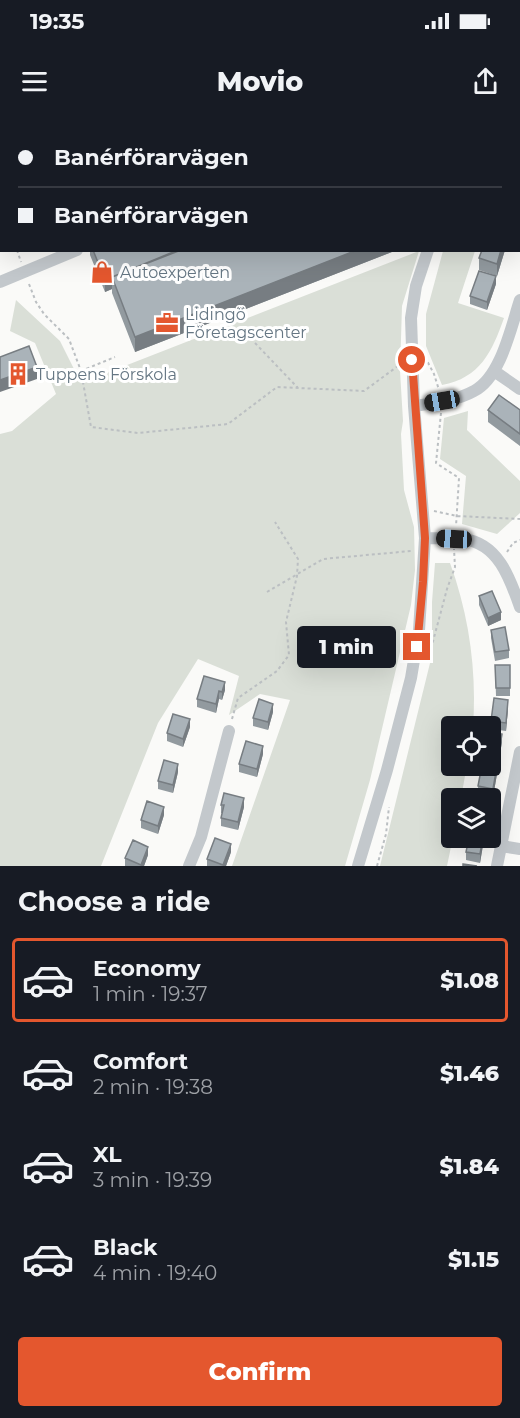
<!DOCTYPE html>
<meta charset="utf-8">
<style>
:root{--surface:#171b24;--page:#242831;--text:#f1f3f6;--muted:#9ea1a6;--line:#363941;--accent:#e4572e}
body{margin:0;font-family:Montserrat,sans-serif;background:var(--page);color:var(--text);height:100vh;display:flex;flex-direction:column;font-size:22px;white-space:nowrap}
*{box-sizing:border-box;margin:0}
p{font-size:20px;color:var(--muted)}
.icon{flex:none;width:33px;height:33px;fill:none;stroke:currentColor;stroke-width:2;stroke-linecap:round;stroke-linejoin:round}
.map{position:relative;height:746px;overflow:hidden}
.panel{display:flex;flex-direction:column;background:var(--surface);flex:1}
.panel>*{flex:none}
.guide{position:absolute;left:0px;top:0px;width:520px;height:132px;box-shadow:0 6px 24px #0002;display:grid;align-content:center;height:132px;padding:0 18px;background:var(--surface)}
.buttons{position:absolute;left:441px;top:596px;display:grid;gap:12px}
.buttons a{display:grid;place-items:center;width:60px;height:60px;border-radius:6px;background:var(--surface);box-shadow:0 6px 24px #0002;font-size:30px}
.end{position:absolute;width:27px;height:27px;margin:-14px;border:8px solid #e4572e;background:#fff;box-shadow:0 0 0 3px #fff}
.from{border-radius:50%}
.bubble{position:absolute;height:42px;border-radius:6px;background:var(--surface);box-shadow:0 6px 24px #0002;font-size:20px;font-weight:800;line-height:42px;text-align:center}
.car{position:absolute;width:18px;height:36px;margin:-18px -9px;border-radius:8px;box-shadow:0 0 4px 2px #0007;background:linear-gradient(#222 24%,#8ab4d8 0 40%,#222 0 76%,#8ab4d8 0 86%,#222 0)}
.guide b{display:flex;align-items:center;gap:21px;height:57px;font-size:22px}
.guide b+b{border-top:2px solid var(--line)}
.guide i{width:15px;height:15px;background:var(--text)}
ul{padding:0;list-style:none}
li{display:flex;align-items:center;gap:18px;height:84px;margin:0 12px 9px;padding:0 6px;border:3px solid transparent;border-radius:6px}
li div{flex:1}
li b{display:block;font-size:22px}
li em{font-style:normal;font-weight:800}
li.selected{border-color:var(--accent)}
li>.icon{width:54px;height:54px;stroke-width:1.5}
h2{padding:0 18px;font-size:27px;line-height:72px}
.button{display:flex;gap:12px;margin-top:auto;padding:12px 18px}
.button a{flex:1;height:69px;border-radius:6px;background:var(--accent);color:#fff;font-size:24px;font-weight:800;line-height:69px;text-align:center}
.status{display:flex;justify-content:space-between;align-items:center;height:42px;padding:0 30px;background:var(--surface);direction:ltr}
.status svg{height:16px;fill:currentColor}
header{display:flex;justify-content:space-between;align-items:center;height:78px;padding:0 18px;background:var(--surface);font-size:27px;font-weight:800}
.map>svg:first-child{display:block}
.green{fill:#dadfd7}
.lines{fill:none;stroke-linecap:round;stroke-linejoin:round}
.path{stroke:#bbbfc2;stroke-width:2;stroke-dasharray:3 3;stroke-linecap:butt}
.minor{stroke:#c3c8cc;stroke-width:12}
.wall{fill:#929a9f}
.shaded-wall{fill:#777d82}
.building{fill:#aab3b9;stroke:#777d82;stroke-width:1.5}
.route{stroke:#e4572e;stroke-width:8}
.labels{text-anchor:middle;stroke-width:6;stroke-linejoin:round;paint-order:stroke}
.poi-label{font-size:16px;fill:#657683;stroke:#fff;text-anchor:start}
</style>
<div class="status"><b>19:35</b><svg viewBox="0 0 49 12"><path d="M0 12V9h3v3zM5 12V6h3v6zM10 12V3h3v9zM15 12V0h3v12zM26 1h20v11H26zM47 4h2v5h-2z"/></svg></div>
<header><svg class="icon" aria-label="menu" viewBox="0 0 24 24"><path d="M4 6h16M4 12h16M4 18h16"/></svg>Movio<svg class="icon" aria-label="share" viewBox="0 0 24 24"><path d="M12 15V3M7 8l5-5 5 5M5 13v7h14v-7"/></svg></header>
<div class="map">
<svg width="520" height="746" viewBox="0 0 520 746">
<rect width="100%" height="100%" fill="#fafaf8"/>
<path class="green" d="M80 0H241L75 1Z
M419 131 402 186 400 251 403 301 401 314 404 370 414 407 415 450 411 485 370 660 345 746H232L290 580 260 574 229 595 239 556 198 539 158 603 101 746H0V314L12 311 56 274 35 223 10 211 16 180 60 221 81 263Z
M443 131H475L458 183 504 198C492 232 480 258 442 265L426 226V194Z
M468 291 467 310 520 361V393L497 414 462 404 466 356 440 339 444 298Z
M435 443H450C469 495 477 551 473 606H452V645H467L461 678H452V717H453L447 746H380L432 535V482Z"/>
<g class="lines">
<path class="path" d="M244 2 248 0
M321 2 325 0
M506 2 507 0
M0 129H2
M17 130 21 142
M29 164 36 182 44 194 69 219 81 251 91 307 138 313 228 304 277 267 364 271 402 243
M255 223 298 268
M425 237 434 254 439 270
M81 251 115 237
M441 293 436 343 459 358 456 406
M434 391 457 396 520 399
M507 432 513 423 520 420
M267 472 323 439 411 431
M428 540 447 469 455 447 454 429
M232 599 238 578 277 551 289 535 286 502 297 456 298 439 275 402
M377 746 386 714 389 687"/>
<path class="minor" d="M413 0 414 2
M268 2 272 0
M395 2 399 0
M453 2V0
M490 2 491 0
M0 104H2
M0 162 77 130
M494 251 520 269
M414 286C434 283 456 281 474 271 501 257 511 207 520 180
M425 418C437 418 450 418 463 419 498 423 510 458 520 487
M501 726 520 729
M189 746 201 717 229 611
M358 746 387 650 411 558 419 510 425 418 414 286 411 198 416 166 428 130
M497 746 520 632"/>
</g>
<path class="wall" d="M520 34V81L519 80V36Z
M90 130H397L135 232 112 173V169L105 172 90 135Z
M505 130 497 156 479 150V138Z
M496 164 487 190 470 184V176Z
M488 290H520V326L488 302Z
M479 476 501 500 488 506 479 485Z
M491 510 509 530V538L495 541 491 518Z
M495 545H510V576H496Z
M204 556 225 570 222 580 219 579 216 593 197 587V579Z
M508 588 506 611 491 609V601Z
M273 592 268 610 253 606V598Z
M190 607 183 627 167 621V613Z
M490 612 502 622 498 645 490 644Z
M263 634 257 657 239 652V644Z
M178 652 173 673 158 669V661Z
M497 654 493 677 478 675V666Z
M221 685 244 687 238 710 221 706V698L222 693H221Z
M164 695 158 714 141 708V700Z
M484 717 480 743 466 740V732Z
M231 732 226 746H207V739Z
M148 735 144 746H125V738Z"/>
<path class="shaded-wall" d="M357 130H397L135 232V217Z
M501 130H505L497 156V144Z
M496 156V164L487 190V182Z
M112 157V169L105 172V160Z
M37 247V259L0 272V260Z
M501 492V500L488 506V498Z
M225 562V570L222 580V572Z
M219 571V579L216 593V584Z
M508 580V588L506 611V603Z
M273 584V592L268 610V602Z
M190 599V607L183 627V619Z
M502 614V622L498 645V637Z
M263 626V634L257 657V649Z
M178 644V652L173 673V665Z
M497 646V654L493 677V669Z
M244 678V687L238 710V702Z
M164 687V695L158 714V706Z
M483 717H484V720L480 743V734Z
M231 724V732L226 746H223Z
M148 727V735L144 746H141Z"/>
<path class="building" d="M377 0H384L385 2H374Z
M520 34V69L519 68V36Z
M93 130H178L105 160Z
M181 130H357L135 217 112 157Z
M482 130H501L497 144 479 138Z
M479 151 496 156 487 182 470 176Z
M29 226 37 247 0 260V237Z
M499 275 520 290V314L488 290Z
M492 471 501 492 488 498 479 476Z
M505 507 509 530 495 532 491 510Z
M495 545H510V568H496Z
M204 556 225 562 222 572 219 571 216 584 197 579Z
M494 578 508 580 506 603 491 601Z
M259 579 273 584 268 602 253 598Z
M173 594 190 599 183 619 167 613Z
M490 612 502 614 498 637 490 636Z
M246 621 263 626 257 649 239 644Z
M164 640 178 644 173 665 158 661Z
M482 645 497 646 493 669 478 666Z
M224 673 244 678 238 702 221 698 224 685H221Z
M147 681 164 687 158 706 141 700Z
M469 717H483L480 734 466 732Z
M215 718 231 724 223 745 207 739Z
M133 720 148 727 141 745 125 738Z
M463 744 477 746H463Z"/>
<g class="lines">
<path class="route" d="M412 240 425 418 423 462 417 527"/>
</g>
<defs>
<g id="shop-bare" transform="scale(1.8)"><path d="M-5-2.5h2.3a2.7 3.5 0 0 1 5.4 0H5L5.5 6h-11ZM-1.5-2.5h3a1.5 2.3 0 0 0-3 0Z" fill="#e4572e" stroke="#fff" stroke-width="2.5" paint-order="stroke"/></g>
<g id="office-bare" transform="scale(1.8)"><path d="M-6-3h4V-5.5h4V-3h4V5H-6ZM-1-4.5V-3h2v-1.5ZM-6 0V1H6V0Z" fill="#e4572e" stroke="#fff" stroke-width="2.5" paint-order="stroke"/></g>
<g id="building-bare" transform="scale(1.8)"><path d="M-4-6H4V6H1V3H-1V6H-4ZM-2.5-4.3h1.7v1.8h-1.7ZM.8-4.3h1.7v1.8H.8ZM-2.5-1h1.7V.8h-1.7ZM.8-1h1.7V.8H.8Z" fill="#e4572e" stroke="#fff" stroke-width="2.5" paint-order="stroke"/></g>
</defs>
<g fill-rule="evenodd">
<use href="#shop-bare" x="102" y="152"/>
<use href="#office-bare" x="167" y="203"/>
<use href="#building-bare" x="18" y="254"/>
</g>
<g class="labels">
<g class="poi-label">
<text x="120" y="158">Autoexperten</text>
<text x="185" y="200">Lidingö<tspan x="185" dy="18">Företagscenter</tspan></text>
<text x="36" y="260">Tuppens Förskola</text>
</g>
</g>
</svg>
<div class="buttons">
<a><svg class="icon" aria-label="locate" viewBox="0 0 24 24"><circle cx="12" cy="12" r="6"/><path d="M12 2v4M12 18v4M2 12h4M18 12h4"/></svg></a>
<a><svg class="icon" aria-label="layers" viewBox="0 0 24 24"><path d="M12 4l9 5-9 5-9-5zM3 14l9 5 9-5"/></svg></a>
</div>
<i class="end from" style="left:412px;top:240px"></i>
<i class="end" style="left:417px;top:527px"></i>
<div class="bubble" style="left:297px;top:506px;width:99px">1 min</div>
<i class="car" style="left:442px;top:281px;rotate:260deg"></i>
<i class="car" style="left:454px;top:419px;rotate:273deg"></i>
<div class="guide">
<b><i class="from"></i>Banérförarvägen</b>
<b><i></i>Banérförarvägen</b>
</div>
</div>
<section class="panel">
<h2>Choose a ride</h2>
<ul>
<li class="selected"><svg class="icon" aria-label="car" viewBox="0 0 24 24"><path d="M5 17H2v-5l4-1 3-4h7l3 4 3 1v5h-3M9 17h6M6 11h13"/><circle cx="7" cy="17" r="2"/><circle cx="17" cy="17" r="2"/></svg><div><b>Economy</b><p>1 min · 19:37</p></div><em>$1.08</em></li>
<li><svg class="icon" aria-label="car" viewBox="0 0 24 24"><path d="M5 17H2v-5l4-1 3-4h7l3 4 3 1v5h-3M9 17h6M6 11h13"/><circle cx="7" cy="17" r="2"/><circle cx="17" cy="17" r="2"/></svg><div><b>Comfort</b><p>2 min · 19:38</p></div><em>$1.46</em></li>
<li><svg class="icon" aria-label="car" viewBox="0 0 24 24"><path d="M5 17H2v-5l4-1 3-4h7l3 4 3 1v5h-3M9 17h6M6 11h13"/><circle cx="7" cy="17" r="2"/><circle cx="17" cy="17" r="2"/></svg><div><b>XL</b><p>3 min · 19:39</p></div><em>$1.84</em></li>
<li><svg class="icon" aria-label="car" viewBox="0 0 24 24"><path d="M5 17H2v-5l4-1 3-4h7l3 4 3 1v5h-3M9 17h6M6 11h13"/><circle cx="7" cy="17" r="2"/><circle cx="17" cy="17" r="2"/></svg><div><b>Black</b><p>4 min · 19:40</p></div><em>$1.15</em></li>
</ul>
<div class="button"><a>Confirm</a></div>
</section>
